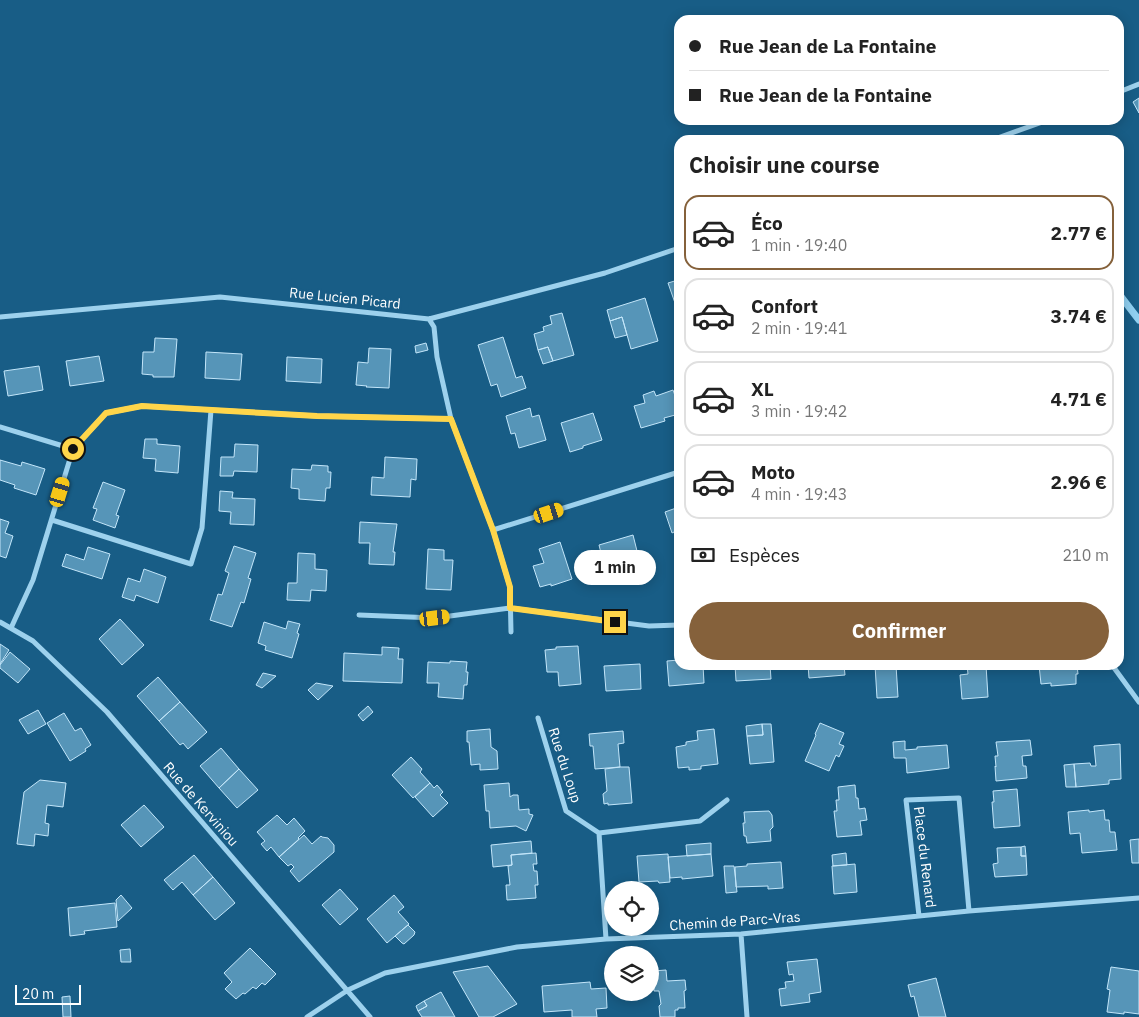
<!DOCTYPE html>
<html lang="fr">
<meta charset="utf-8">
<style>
:root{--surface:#fff;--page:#f6f6f6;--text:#222;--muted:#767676;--line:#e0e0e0;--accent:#85613b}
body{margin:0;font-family:"IBM Plex Sans",sans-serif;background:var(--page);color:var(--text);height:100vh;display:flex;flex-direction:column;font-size:19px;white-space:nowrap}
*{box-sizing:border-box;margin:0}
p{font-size:16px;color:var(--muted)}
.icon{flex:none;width:28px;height:28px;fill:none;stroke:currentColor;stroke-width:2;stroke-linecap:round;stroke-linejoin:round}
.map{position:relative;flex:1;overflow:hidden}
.sheet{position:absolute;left:674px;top:135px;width:450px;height:535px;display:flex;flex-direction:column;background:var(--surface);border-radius:15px;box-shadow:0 2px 12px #0003}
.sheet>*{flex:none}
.hud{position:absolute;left:674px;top:15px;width:450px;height:110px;border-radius:15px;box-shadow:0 2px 12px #0003;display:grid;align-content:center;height:110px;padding:0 15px;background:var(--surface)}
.tools{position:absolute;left:604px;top:881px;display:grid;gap:10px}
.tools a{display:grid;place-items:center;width:55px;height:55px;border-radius:50%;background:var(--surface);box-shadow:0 2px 12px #0003;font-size:25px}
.scale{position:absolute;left:15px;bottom:12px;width:66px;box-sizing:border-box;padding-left:5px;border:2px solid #fff;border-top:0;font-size:14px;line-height:18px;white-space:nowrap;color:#fff;-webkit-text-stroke:4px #185d86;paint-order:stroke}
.end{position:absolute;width:22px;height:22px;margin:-11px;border:6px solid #ffd54a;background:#111;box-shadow:0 0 0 2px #111}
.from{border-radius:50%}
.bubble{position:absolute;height:35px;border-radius:18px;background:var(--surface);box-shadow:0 2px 12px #0003;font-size:16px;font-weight:700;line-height:35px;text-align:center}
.car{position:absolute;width:15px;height:30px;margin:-15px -8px;border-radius:6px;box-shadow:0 0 4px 1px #0007;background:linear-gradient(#f5c518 24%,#345 0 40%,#f5c518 0 76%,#345 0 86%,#f5c518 0)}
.hud b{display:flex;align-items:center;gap:18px;height:48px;font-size:19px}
.hud b+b{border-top:1px solid var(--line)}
.hud i{width:12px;height:12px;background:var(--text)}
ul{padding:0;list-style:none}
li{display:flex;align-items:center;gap:15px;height:75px;margin:0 10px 8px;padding:0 5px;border:2px solid var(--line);border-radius:15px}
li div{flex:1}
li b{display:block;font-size:19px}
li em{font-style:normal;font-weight:700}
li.active{border-color:var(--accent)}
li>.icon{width:45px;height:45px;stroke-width:1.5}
h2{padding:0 15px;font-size:22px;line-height:60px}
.pay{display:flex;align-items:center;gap:12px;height:55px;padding:0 15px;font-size:19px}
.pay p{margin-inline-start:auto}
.action{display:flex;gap:10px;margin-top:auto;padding:10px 15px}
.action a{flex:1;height:58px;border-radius:30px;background:var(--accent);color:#fff;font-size:20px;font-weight:700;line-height:58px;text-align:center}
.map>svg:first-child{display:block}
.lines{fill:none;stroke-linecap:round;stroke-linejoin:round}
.stream{stroke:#90cff0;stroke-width:7}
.building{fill:#5695b8;stroke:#c3e6fa}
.street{stroke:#9dd1ed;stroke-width:5}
.route{stroke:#ffd54a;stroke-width:6}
.labels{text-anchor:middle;stroke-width:4.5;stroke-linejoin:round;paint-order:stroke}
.street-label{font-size:14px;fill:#fff;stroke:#185d86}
</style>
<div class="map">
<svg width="1139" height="1017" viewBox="0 0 1139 1017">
<rect width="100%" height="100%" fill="#185d86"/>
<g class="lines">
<path class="stream" d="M1119 294 1139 320"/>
</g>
<path class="building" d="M1139 98V113L1133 102Z
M679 274V301L675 303 668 283 678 280 676 275Z
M645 298 658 341 631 349 622 317 610 321 607 310Z
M562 313 574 355 553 361 548 347 538 350 534 334 544 331 543 327 552 324 550 316Z
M622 317 627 335 615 338 610 321Z
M503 337 516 378 522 376 526 388 501 397 497 384 491 386 478 345Z
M155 338 177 339 174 377H153V375L142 374 143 352H154Z
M426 343 428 350 416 353 415 346Z
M548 347 553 361 543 364 538 350Z
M369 348 391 349 389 388 366 387 367 386 356 385 358 362 368 363Z
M206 352 242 354 240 380 205 378Z
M99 356 104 381 70 386 66 361Z
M287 357 322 359 321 383 286 381Z
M39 366 43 390 8 396 4 371Z
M673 390 679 407V414L664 418 665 421 641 428 634 406 645 403 643 395 654 391 656 396Z
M530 408 532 417 539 415 546 440 519 448 515 433 511 434 506 416Z
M593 413 602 440 583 446V448L570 452 561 423Z
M145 439H157V444L180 446 178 473 155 471 156 459 143 458Z
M235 444 258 445 257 472 234 471 233 476H220L221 457H234Z
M385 457 417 459 416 480 411 479 410 497 371 495 372 477 384 478Z
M0 460 21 466 22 462 45 469 36 495 14 488 15 485 0 480Z
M312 465 328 466V472H331L330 488H326L325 501 299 499V489L291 488 292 469 311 470Z
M103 482 125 490 116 515 119 516 115 528 93 520 97 509 93 508Z
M220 491 233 492 232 498 255 499 254 525 230 524 231 512 219 511Z
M679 507V542H677L674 532 672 533 665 512Z
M0 519 9 522 5 533 13 536 6 558 0 556Z
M360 522 397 524 393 552H395L394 565 369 564 370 543H359Z
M633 535 639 559 605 569 599 545Z
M560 542 572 579 551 586V584L540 587 533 566 544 563 539 549Z
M234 546 256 553 248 578 251 579 244 603 241 602 232 627 210 620 218 594 222 595 229 573 225 571Z
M88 547 110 554 102 579 62 566 66 554 84 560Z
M428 549 444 550V560H453L451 590 426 589Z
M298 553 315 554V569L327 570 326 591 311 590 310 601 287 600 288 583H297Z
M144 569 166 577 158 603 136 595 134 601 122 597 128 578 140 582Z
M120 619 144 645 122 665 99 639Z
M288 621 300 624 297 633 299 634 292 658 265 650 266 646 258 643 264 622 286 629Z
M0 644 9 650 0 664Z
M578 646 581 684 559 686 558 672H547L545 650 556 649V647Z
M382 647 399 648 398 659H403L402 683 343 681 344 653 382 655Z
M10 652 30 669 18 683 0 668V665Z
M679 660V665H703L704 683 669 686 667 661Z
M450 661 467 662 466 672H468L467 685H464L463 699 438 697 439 683H427L428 662 450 663Z
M640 664 641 689 606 691 604 666Z
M735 665H770L771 679 736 681Z
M808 665H844L845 675 809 678Z
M875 665H896L898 697 877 698Z
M967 665H986L988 697 962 699 960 675 968 674Z
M1039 665H1077L1078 674H1076V684L1051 686V683L1041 684Z
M263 673 276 676 262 688 256 685Z
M158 677 180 702 159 721 137 696Z
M316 683 333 686 318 700 308 690Z
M180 702 207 732 188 749 183 743 180 745 159 721Z
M368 706 373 712 363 721 358 715Z
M38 710 46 724 28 734 19 720Z
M64 713 75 731 81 728 91 745 85 749 86 751 70 761 47 723Z
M820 723 844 733 839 744 844 746 839 757 836 755 829 771 805 761 816 735 815 734Z
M762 724 763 735 747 736 746 726Z
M762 724H771L774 762 750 764 747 736 763 735Z
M490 729 491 747 497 751 498 769 480 770V764L471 765 469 742H467V731Z
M714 729 718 764 701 766V769L689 770V767L678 768 676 747 686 745V742L698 740 697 731Z
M623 731 624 743 618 744 620 767 595 769 593 746H590L589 734Z
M1030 740 1032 755 1022 756 1023 766H1026L1027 778 996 781 995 766 996 767 995 756H998L996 742Z
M905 741V750L917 749V747L947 745 949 768 907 773 906 758H894L893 742Z
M1120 744 1121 779 1109 780V784L1076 787 1074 764 1090 763 1091 766H1096L1094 746Z
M221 748 239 769 219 788 200 766Z
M411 757 422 769 420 772 430 783 413 798 392 775Z
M1074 764 1076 787H1066L1064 765Z
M620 767H629L632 803 608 805V803L604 804 603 794 607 791 605 769Z
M239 769 258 790 237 808 219 788Z
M40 780 66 783 63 807 47 805 45 823 49 824 48 836 35 834 34 846 17 844 24 792Z
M430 783 434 788 437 785 443 792 440 795 448 803 433 817 415 797Z
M509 783 510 797 513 795H518L519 810 529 809V814L533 815 526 831 516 826 490 828 489 811H486L484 785Z
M855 785 856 798H858L859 809 865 808 867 820 860 821 862 835 837 837 834 811H837L836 800H839L838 787Z
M1017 789 1020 826 994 828 992 802H994L993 791Z
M144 805 164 827 141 847 121 825Z
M1089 810V812L1104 810 1105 820H1109L1110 832H1115L1117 850 1082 853 1080 833 1070 834 1068 812Z
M769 811 772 815 773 827 770 830 771 841 747 843 746 836H744L743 823H745L744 812Z
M277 815 287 825 294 818 305 831 298 838 299 839 279 857 271 847 267 851 261 844 265 841 257 832Z
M304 835 312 844 321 836 322 837 328 838 334 845V852L299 882 290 871 294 867 291 864 288 866 279 857Z
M1139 839V863H1132L1130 840Z
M531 841 532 853 511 855 512 865 493 867 491 845Z
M711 843V854L687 856 686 845Z
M1025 846 1026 856H1021V847Z
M1021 847V856H1026L1027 875 995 877 993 864 998 863 997 848Z
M536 853 537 864H533L534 871H537L538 885H535L536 898 507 900 506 885H510L508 866 512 865 511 855Z
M846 853 847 865 833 866 832 855Z
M668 854 670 882 659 883 658 881 639 882 637 856Z
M711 854 713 876 682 879V877L670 878 668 857Z
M194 855 213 877 193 895 182 882 173 890 164 880Z
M781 862 783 888 768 889V886L736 887 735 867 747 866V864Z
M855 864 857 892 834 894 832 866Z
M724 866H734L737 892 726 893Z
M213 877 235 903 215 920 193 895Z
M340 889 358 909 340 925 322 905Z
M121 895 132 908 118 921 116 900Z
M394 895 404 907 398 912 409 924 387 943 367 919Z
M115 903 117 927 84 931 85 934 70 936 68 908Z
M408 925 415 932 414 935 404 944 402 943 395 936Z
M250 948 276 974 265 985 262 983 256 989 253 987 245 994 243 993 236 999 225 989 232 982 224 973Z
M130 949 131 962H121L120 950Z
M817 959 821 992 809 994 810 1002 781 1006 779 989 786 988 785 982 794 981 793 974 789 975 787 962Z
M488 966 517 1004 493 1017H479L453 972Z
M1111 967 1139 971V1014L1124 1012V1014L1107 1012 1110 990 1107 989Z
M666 970 667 981 685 980 686 990 684 991 685 1008H678V1010H675V1017H660L659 1006 661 1004 659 991H654L653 971Z
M936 978 946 1017H919L914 996 911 997 908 985Z
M590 982 591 989 606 988 607 1008 596 1009 597 1017H572V1010L544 1012 542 986Z
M441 992 455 1017H422L418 1011 427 1006 424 1001Z
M70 996 71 1017H63L62 997Z
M424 1001 427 1006 418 1011 416 1006Z"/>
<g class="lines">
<path class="street" d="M1119 92 1139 84
M992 140 1048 120
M0 317 220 297 429 319 605 273 679 248
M429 319 434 327 437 357 451 419 493 530 510 587 511 632
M0 427 73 449
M52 520 191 564 202 528 211 410
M493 530 679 472
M359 615 435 618 510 608 649 626 679 625
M0 622 33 641 107 712 370 1017
M11 628 33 580 73 449 106 413 142 406 317 416 451 419
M1112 665 1139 702
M538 718 566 811 599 833 700 821 727 800
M599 833 606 939
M969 911 959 798 906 800 919 916 969 911 1139 898
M741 934 747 1017
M307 1017 348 990 385 973 517 947 606 939 741 934 919 916"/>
</g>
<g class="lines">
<path class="route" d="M73 449 106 413 142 406 317 416 451 419 493 530 510 587V608L615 622"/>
</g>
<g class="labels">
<g class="street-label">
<text transform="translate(345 298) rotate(6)" y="5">Rue Lucien Picard</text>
<text transform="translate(565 765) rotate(72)" y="5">Rue du Loup</text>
<text transform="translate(201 804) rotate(49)" y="5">Rue de Kerviniou</text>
<text transform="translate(925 857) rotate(83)" y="5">Place du Renard</text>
<text transform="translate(735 921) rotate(-4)" y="5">Chemin de Parc-Vras</text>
</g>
</g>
</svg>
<div class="tools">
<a><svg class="icon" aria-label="locate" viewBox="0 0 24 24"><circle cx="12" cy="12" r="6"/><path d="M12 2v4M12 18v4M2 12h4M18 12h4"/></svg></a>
<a><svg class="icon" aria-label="layers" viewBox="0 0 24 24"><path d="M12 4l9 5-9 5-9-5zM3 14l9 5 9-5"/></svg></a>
</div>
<div class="scale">20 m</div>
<i class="end from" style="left:73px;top:449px"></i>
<i class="end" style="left:615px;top:622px"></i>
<div class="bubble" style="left:574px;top:550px;width:82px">1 min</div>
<i class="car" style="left:60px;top:492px;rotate:17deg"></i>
<i class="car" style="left:549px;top:513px;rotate:72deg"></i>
<i class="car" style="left:435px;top:618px;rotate:83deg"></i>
<div class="hud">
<b><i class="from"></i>Rue Jean de La Fontaine</b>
<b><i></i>Rue Jean de la Fontaine</b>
</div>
<section class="sheet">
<h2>Choisir une course</h2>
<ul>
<li class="active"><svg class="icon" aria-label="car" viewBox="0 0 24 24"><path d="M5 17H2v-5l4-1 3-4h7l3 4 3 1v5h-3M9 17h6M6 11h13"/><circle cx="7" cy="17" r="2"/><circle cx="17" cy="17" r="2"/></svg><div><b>Éco</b><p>1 min · 19:40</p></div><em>2.77 €</em></li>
<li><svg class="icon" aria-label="car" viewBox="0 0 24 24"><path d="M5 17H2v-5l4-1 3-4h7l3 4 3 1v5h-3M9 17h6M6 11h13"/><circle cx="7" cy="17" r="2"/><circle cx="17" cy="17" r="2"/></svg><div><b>Confort</b><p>2 min · 19:41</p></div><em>3.74 €</em></li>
<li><svg class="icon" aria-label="car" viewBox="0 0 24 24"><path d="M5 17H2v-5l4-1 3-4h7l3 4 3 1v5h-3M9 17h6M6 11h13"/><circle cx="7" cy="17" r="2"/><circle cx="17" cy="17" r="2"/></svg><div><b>XL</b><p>3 min · 19:42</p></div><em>4.71 €</em></li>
<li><svg class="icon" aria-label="car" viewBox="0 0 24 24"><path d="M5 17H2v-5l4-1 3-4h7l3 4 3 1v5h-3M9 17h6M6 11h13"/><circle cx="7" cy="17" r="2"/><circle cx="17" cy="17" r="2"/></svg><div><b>Moto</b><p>4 min · 19:43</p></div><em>2.96 €</em></li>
</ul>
<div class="pay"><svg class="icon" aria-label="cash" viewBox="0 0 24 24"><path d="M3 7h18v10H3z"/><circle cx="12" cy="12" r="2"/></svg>Espèces<p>210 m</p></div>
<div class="action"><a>Confirmer</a></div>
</section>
</div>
